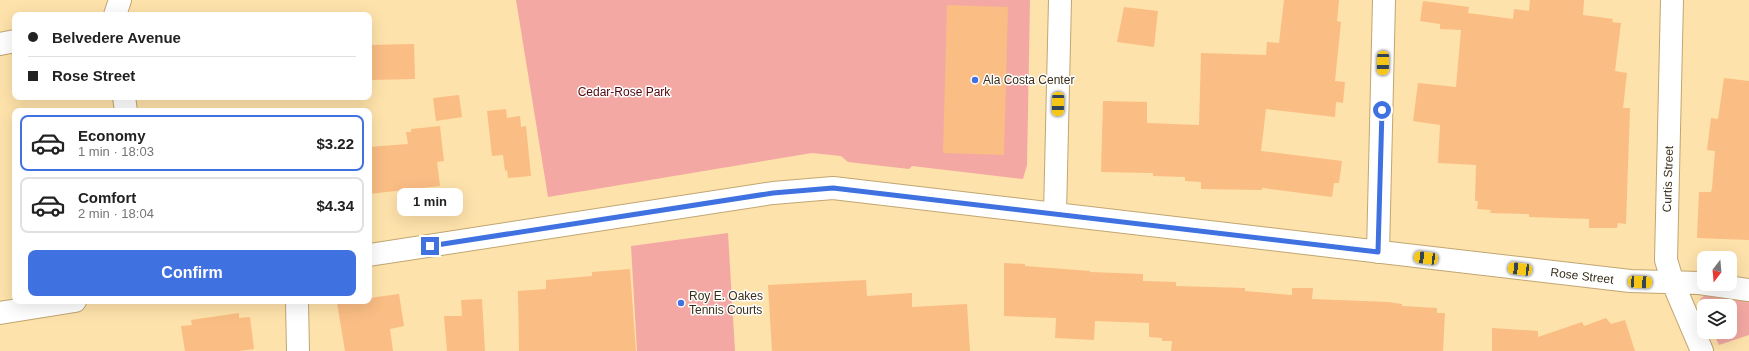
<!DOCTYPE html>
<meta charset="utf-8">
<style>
:root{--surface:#fff;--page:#f2f2f2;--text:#222;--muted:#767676;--line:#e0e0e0;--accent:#3f71e1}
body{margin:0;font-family:Helvetica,sans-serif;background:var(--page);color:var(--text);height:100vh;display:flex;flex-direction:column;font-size:15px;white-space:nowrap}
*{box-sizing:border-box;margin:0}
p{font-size:13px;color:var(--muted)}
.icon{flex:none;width:22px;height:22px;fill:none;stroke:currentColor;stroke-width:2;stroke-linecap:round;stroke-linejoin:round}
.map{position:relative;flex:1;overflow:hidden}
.side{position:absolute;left:12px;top:108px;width:360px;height:196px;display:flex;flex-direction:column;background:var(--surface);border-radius:8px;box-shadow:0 4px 16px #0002}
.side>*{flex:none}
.hud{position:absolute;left:12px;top:12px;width:360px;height:88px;border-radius:8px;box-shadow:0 4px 16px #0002;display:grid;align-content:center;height:88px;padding:0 16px;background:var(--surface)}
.needle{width:26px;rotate:196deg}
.buttons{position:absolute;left:1697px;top:251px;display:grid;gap:8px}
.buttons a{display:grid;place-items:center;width:40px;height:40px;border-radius:8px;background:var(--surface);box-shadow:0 4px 16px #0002;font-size:20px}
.end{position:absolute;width:18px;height:18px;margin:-9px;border:5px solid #3f71e1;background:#fff;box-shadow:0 0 0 2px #fff}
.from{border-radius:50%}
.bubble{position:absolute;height:28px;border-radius:8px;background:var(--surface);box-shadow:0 4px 16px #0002;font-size:13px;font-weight:800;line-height:28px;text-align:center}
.car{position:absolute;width:12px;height:24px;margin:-12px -6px;border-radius:5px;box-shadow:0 0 3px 1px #0007;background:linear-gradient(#f5c518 24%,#345 0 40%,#f5c518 0 76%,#345 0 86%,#f5c518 0)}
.hud b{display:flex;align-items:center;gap:14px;height:38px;font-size:15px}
.hud b+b{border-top:1px solid var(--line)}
.hud i{width:10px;height:10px;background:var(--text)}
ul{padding:7px 0 0;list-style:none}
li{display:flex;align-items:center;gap:12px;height:56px;margin:0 8px 6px;padding:0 8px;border:2px solid var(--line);border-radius:8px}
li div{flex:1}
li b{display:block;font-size:15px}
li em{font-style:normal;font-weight:800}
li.current{border-color:var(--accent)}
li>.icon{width:36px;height:36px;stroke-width:1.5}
.primary-button{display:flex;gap:8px;margin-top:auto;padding:8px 16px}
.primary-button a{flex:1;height:46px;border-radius:8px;background:var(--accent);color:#fff;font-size:16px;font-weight:800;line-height:46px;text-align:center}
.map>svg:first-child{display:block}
.green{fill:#f3a8a3}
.building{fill:#fabd84}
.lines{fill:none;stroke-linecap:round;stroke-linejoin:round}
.minor-casing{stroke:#c0a671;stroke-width:24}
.minor{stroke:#fff;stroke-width:22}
.route{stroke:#3f71e1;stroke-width:5}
.poi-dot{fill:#3f71e1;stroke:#fff;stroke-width:1.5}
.labels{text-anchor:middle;stroke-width:3;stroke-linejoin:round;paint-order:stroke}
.poi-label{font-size:12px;fill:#392e19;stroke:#fff;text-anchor:start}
.park-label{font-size:12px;fill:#51060d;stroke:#fff}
.street-label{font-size:12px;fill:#392e19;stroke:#fff}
</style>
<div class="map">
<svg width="1749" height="351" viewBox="0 0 1749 351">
<rect width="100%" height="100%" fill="#fee2ab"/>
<path class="green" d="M516 0H1030L1027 165 1023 179 912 166 909 169 848 162 841 156 812 153 548 197Z
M728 233 735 351H637L631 246Z
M1705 295 1749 300V335L1719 345 1713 332H1730V306H1704V311L1700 299Z"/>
<path class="building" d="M1284 0H1339L1337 21 1341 22 1335 81 1345 82 1343 103 1336 102 1335 117 1266 109 1261 151 1342 161 1339 183H1334L1332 197 1262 188V190L1201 189V182L1185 181V177L1153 176V173L1101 172 1103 101 1147 102V123L1199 125 1201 53 1266 55 1267 42 1279 43Z
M1530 0H1584L1583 15 1613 19 1612 22 1621 23 1615 71 1627 73 1623 108H1630L1626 224 1618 223 1617 228H1589V219L1529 217V214L1490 213 1491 210 1477 209 1478 201H1475L1476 165 1438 163 1440 125 1413 121 1418 83 1456 87 1461 30 1440 29V24L1420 21 1423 1 1469 7 1468 13 1513 19 1514 9 1529 11Z
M947 5 1008 7 1004 155 943 153Z
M1124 7 1158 11 1154 47 1117 42Z
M414 44 415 79 369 80V45Z
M1724 78 1749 81V240L1697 238 1699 192H1711L1712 188 1715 151 1707 150 1711 118 1718 119Z
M459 95 462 117 436 121 433 98Z
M506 109 507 118 520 116 521 127 526 126 531 176 508 178 507 170 505 171 503 155 492 156 487 111Z
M440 126 444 161 437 162 440 186 369 194V147L408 144 406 132H411V129Z
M1004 263 1025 264V266L1090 271V272L1143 274V281L1176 282V286L1245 288V291L1292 295V288H1313L1312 299 1388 302 1402 304V306L1437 308V313H1445L1443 351H1171L1172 341H1162V338L1149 337V323L1095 321 1094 340 1055 338 1056 318 1004 316Z
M630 269 636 351H519L518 291 546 289V280L592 276V272Z
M866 280 867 296 912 293V307L967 304 970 351H772L768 285Z
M399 294 404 326 390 329 393 351H345L337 303 369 301V298Z
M482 299 485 351H447L444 316H462L461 300Z
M239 313V318L250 317 254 349 240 351H185L181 326 192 325 191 320Z
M1606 318 1611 324 1625 320 1635 351H1492V328L1538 331V337L1582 322 1584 326Z"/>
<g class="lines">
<g class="minor-casing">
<path id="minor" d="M1672 0 1666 260 1673 283 1702 351
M115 15 120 0
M0 44 15 41
M124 97 126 111
M1055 214 1060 0
M1378 252 1384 0
M369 255 773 193 833 188 1630 281 1699 283 1749 290
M297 301 298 351
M0 313 75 301"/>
</g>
<use href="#minor" class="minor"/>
</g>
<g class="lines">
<path class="route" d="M430 246 773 193 833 188 1378 252 1382 110"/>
</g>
<g class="poi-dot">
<circle cx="975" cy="80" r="4"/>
<circle cx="681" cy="303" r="4"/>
</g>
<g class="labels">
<g class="poi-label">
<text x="983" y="84">Ala Costa Center</text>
<text x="689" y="300">Roy E. Oakes<tspan x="689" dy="14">Tennis Courts</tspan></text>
</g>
<g class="park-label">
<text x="624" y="96">Cedar-Rose Park</text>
</g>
<g class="street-label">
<text transform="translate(1668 179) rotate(-88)" y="4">Curtis Street</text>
<text transform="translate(1582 276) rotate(7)" y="4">Rose Street</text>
</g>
</g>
</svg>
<div class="buttons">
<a><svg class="needle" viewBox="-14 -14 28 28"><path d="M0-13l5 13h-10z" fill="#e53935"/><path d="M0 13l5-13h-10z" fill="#767676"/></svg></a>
<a><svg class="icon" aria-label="layers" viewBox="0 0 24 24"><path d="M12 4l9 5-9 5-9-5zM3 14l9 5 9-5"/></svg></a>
</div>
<i class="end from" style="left:1382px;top:110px"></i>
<i class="end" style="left:430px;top:246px"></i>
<div class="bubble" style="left:397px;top:188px;width:66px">1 min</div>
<i class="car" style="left:1383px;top:63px;rotate:181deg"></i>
<i class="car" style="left:1058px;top:104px;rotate:181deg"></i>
<i class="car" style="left:1426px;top:258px;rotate:277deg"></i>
<i class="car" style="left:1520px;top:269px;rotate:277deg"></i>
<i class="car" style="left:1640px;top:282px;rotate:93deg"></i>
<div class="hud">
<b><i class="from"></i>Belvedere Avenue</b>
<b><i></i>Rose Street</b>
</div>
<section class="side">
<ul>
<li class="current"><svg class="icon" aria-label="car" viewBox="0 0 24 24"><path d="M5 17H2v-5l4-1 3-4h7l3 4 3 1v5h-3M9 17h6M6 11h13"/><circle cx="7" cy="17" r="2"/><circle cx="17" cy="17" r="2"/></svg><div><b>Economy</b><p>1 min · 18:03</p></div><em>$3.22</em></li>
<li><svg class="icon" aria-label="car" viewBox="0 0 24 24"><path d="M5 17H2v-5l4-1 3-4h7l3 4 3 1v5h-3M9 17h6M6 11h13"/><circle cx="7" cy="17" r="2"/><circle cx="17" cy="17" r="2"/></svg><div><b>Comfort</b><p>2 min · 18:04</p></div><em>$4.34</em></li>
</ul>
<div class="primary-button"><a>Confirm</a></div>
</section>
</div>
